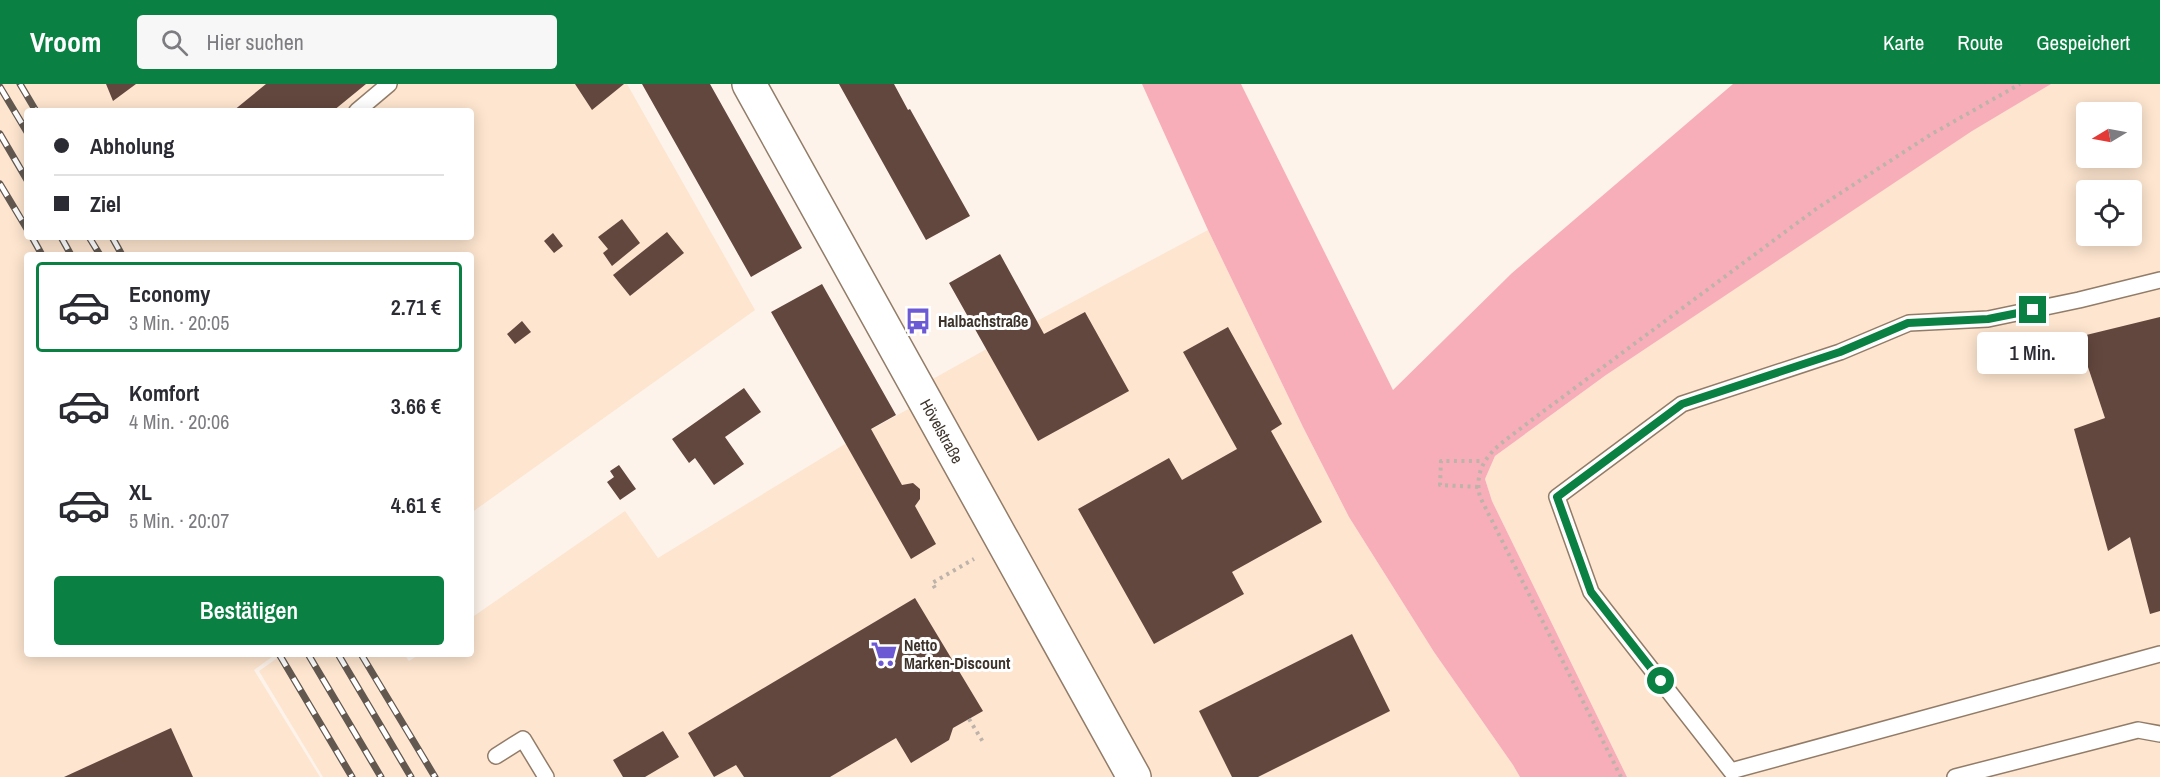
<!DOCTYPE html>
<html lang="de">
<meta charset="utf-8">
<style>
:root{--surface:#fff;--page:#f7f7f7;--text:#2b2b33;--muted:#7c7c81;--line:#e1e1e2;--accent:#0b8043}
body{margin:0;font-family:"Archivo Narrow",sans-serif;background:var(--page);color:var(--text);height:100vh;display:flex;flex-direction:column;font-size:22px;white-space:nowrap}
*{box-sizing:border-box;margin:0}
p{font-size:20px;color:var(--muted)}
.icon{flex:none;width:33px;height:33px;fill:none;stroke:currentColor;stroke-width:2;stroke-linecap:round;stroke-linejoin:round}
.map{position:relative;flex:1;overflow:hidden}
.panel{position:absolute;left:24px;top:168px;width:450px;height:405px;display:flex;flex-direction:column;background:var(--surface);border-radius:6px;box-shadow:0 3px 15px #0003}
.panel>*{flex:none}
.banner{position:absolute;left:24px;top:24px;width:450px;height:132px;border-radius:6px;box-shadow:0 3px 15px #0003;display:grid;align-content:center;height:132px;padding:0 30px;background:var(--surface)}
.needle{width:39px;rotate:260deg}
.buttons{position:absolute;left:2076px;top:18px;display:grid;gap:12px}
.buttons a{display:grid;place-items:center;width:66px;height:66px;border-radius:6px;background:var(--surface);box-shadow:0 3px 15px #0003;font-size:30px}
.end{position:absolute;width:27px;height:27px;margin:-14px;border:8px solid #0b8043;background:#fff;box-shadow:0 0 0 3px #fff}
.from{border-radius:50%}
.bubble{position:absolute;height:42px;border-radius:6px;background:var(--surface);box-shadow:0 3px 15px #0003;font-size:20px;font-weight:600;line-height:42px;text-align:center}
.banner b{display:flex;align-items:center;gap:21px;height:57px;font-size:22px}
.banner b+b{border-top:2px solid var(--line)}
.banner i{width:15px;height:15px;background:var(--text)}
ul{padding:10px 0 0;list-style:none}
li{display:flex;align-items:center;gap:18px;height:90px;margin:0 12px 9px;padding:0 18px;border:3px solid transparent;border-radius:6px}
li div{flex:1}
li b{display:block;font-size:22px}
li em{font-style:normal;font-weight:600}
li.active{border-color:var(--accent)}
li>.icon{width:54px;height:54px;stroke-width:1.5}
.action{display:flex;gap:12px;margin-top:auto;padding:12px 30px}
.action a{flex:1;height:69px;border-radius:6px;background:var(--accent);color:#fff;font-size:24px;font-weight:600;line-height:69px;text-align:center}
header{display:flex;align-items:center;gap:36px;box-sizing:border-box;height:84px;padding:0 30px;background:var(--accent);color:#fff}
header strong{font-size:28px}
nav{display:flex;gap:33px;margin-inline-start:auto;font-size:21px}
.search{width:420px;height:54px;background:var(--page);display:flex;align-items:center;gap:15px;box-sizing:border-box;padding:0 21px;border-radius:6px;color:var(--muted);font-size:22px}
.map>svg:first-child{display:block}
.built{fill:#fde5cf;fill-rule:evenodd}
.green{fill:#f7aeb9}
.building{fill:#62473e}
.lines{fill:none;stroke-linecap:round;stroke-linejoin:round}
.service-casing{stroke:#927c68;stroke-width:18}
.secondary-casing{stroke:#927c68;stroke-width:36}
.path{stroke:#bdb3aa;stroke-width:4;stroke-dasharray:3 4.5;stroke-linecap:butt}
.service{stroke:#fff;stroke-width:15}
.secondary{stroke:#fff;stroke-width:33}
.rail-casing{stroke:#625850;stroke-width:7}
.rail{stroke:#fff;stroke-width:4.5;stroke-dasharray:14;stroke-linecap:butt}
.route{stroke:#0b8043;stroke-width:8}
.labels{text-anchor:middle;stroke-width:6;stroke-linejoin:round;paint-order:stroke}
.poi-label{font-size:16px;font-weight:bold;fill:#3d332b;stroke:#fff;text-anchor:start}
.street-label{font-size:16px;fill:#3d332b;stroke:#fff}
</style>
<header>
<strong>Vroom</strong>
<div class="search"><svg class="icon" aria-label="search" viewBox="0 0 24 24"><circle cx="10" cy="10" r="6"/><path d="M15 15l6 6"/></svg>Hier suchen</div>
<nav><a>Karte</a><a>Route</a><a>Gespeichert</a></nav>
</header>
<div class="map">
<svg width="2160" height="693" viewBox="0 0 2160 693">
<rect width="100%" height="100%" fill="#fdf3ea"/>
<path class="built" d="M0 0H627L755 226 471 429V171H27V570H276L254 586 320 693H0ZM27 27H471V153H27Z
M2050 0H2160V693H1627L1492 417 1485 395 1495 372 1606 291 1970 47ZM2086 28H2132V74H2086ZM2086 106H2132V152H2086Z
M1208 146 1303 343 1349 433 1434 568 1513 681 1520 693H1139L922 301 1037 237Z
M921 318 1127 693H323L259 587 283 570H404L409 577 420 570H471V534L625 427 658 474 845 360Z"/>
<path class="green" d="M1142 0H1241L1393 306 1512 189 1733 0H2051L1972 47 1606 291 1495 372 1485 395 1492 417 1627 693H1520L1513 681 1434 568 1349 433 1303 343 1208 146Z"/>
<path class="building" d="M106 0H136L113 17Z
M266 0H366L333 27H233Z
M575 0H624L592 26Z
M642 0H710L802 164 751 193Z
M839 0H894L908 26 910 25 970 132 926 156Z
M622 135 640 159 612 182 603 169 608 165 598 153Z
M667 148 684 169 630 212 613 191Z
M553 149 563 162 554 169 544 157Z
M1000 170 1044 250 1085 228 1129 307 1038 357 949 199Z
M822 200 896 331 871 345 902 401 913 399 920 405V415L915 422 936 460 911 475 771 228Z
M2160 233V527L2150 530 2130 453 2108 467 2074 345 2105 334 2078 253Z
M522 237 531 248 515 260 507 250Z
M1228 243 1282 340 1271 347 1322 438 1232 488 1244 510 1154 560 1078 425 1169 374 1182 396 1237 365 1183 268Z
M744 304 761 328 725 353 744 380 714 401 695 374 689 379 672 355Z
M619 381 636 405 620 416 607 398 614 393 610 387Z
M915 514 983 627 953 644 949 656 911 679 896 654 830 693H744L736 681 714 693 688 649Z
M1352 550 1390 627 1258 693H1232L1199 627Z
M171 644 193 693H64Z
M663 647 679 673 645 693H623L613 676Z"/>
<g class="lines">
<g class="service-casing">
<path id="service" d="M357 27 389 0
M2160 196 2079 216 1988 235 1909 239 1840 268 1682 320 1557 413 1591 508 1731 687 2160 570
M496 672 523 655 546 693
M1955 693 2138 646 2160 650"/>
</g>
<g class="secondary-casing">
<path id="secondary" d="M749 0 1134 693"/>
</g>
<path class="path" d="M1478 403 1440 401 1441 377H1484
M935 504 932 499 974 475
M969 635 983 658
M1621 693 1480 413C1471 374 1503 359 1529 338L1816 125 1930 51 2020 0"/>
<use href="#service" class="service"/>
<use href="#secondary" class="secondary"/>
<g class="rail-casing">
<path id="rail" d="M20 0 36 27
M0 3 27 48
M0 50 27 96
M0 100 27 145
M32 153 42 171
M61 153 71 171
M89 153 100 171
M112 153 122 171
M279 570 352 693
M308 570 381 693
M338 570 411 693
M361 570 435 693"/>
</g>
<use href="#rail" class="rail"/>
</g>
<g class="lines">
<path class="route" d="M1661 597 1591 508 1557 413 1682 320 1840 268 1908 239 1988 235 2033 226"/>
</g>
<defs>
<g id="bus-bare" transform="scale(2.07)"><path d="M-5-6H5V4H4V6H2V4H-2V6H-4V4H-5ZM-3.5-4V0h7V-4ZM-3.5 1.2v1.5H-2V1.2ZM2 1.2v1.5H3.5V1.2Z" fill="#6c5ad4" stroke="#fff" stroke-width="2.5" paint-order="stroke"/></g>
<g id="supermarket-bare" transform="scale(2.07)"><path d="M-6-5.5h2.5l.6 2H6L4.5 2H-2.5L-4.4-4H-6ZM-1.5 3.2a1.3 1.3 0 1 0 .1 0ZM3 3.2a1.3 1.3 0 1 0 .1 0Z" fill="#6c5ad4" stroke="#fff" stroke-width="2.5" paint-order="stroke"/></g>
</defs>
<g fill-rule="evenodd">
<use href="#bus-bare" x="918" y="237"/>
<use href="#supermarket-bare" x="884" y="570"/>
</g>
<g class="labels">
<g class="poi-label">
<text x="938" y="243">Halbachstraße</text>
<text x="904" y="567">Netto<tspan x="904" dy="18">Marken-Discount</tspan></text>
</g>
<g class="street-label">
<text transform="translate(942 347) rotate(61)" y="6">Hövelstraße</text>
</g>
</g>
</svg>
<div class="buttons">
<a><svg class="needle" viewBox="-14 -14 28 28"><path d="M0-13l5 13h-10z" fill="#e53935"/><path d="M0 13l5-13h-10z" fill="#7c7c81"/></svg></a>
<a><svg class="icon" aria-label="locate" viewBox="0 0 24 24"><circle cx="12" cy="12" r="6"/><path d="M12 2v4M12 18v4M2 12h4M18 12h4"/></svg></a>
</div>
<i class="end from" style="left:1661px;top:597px"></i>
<i class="end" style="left:2033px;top:226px"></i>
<div class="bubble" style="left:1977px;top:248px;width:111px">1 Min.</div>
<div class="banner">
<b><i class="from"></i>Abholung</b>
<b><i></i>Ziel</b>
</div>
<section class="panel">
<ul>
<li class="active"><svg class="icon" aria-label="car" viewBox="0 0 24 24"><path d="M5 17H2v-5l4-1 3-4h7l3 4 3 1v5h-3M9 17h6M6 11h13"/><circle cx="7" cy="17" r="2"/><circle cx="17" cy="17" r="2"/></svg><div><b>Economy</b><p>3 Min. · 20:05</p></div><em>2.71 €</em></li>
<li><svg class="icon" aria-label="car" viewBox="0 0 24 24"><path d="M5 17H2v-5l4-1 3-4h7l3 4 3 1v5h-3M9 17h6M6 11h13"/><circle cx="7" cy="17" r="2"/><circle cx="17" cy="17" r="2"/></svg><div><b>Komfort</b><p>4 Min. · 20:06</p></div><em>3.66 €</em></li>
<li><svg class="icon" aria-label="car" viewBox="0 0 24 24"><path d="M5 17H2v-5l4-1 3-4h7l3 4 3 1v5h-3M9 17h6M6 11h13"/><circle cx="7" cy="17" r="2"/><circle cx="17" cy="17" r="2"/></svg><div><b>XL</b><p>5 Min. · 20:07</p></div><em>4.61 €</em></li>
</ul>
<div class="action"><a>Bestätigen</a></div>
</section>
</div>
